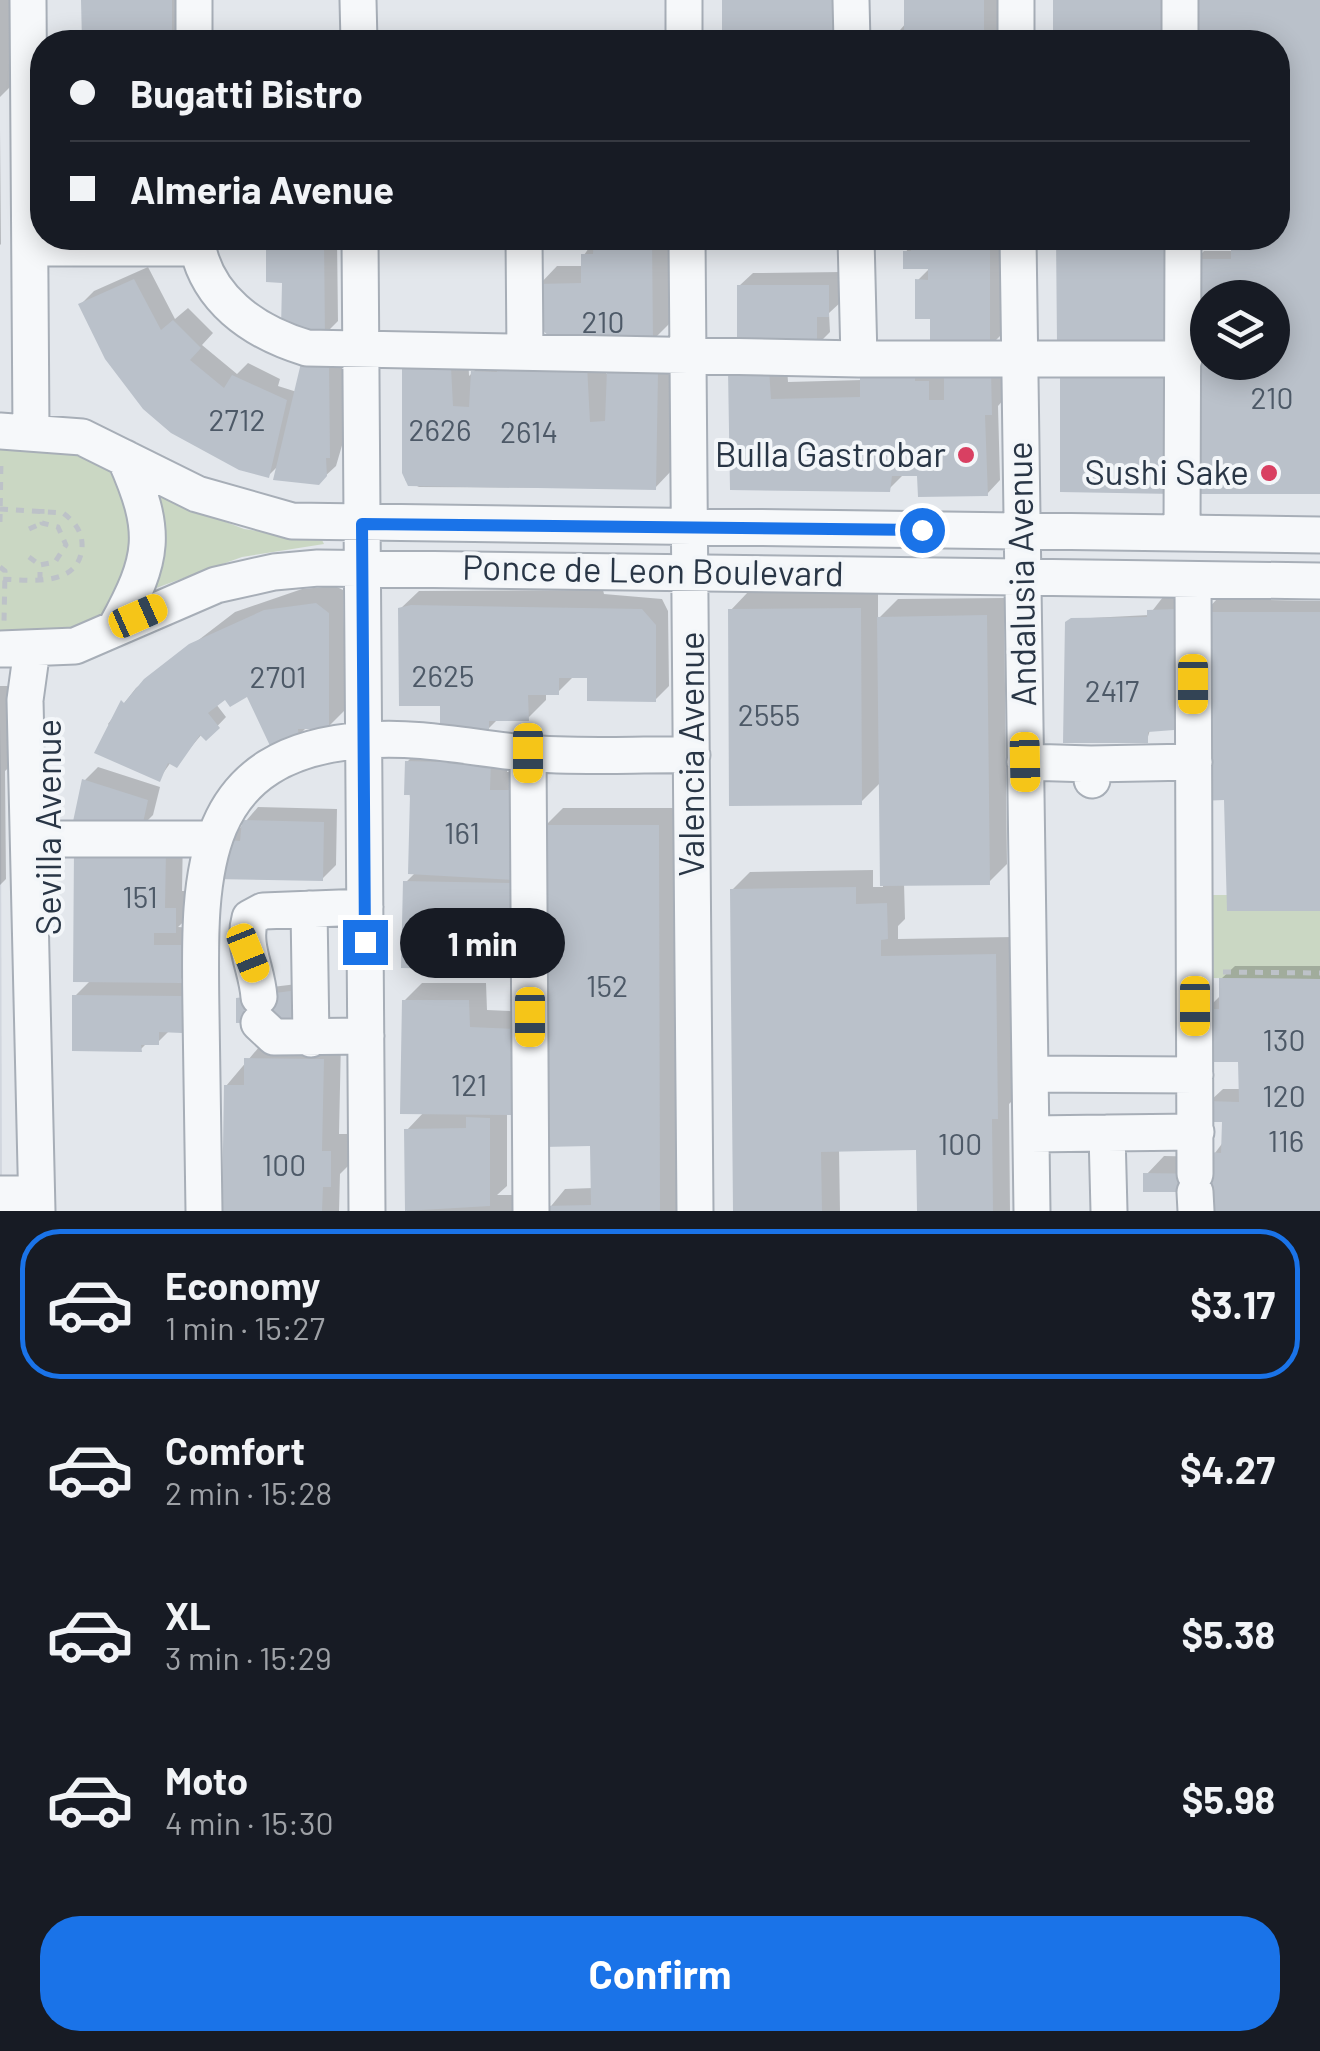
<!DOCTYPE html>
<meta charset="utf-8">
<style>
:root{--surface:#171b24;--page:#242831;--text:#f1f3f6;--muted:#9ea1a6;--line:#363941;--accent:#1a73e8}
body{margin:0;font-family:Barlow,sans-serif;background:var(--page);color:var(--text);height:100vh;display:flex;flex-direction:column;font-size:38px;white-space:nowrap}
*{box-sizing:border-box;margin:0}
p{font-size:32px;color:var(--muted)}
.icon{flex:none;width:55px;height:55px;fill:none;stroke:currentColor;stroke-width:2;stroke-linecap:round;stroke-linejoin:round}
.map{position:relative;height:1211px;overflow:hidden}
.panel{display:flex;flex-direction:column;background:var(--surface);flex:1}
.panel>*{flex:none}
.guide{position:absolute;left:30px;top:30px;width:1260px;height:220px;border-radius:40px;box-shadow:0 5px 25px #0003;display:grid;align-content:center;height:220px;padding:0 40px;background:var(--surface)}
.controls{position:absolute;left:1190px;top:280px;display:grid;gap:20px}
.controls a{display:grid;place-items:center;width:100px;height:100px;border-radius:50%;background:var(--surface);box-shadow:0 5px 25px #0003;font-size:50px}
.end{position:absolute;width:45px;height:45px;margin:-22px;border:12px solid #1a73e8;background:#fff;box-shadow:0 0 0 5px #fff}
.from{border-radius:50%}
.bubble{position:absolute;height:70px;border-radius:35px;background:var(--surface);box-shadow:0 5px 25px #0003;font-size:32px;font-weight:700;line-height:70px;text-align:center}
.car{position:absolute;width:30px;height:60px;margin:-30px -15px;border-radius:12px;box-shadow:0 0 8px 2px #0007;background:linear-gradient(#f5c518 24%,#345 0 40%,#f5c518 0 76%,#345 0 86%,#f5c518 0)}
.guide b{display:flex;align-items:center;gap:35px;height:95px;font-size:38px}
.guide b+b{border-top:2px solid var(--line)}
.guide i{width:25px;height:25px;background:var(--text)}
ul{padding:18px 0 0;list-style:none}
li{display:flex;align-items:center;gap:30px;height:150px;margin:0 20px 15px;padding:0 20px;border:5px solid transparent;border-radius:40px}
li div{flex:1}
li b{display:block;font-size:38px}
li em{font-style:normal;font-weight:700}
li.on{border-color:var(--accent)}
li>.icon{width:90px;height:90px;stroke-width:1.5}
.cta{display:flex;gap:20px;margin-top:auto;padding:20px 40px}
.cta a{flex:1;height:115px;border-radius:40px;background:var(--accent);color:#fff;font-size:40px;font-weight:700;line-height:115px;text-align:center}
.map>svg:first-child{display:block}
.built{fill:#d1d6de}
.green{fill:#cad7c3}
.shadow{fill:#0003;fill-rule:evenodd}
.building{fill:#bac1ca;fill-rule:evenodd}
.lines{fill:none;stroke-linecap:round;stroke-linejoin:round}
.minor-casing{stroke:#a7aeb7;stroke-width:39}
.path{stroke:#bdc2c8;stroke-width:5;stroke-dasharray:8 8;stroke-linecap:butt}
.minor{stroke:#f6f8fa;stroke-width:35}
.route{stroke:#1a73e8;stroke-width:12}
.poi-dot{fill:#d94062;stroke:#f3f6f9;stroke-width:4}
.labels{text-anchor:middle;stroke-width:8;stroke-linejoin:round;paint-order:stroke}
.number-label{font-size:30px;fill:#4d5967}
.poi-label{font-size:35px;fill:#293646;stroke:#f3f6f9;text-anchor:end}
.street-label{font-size:35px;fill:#293646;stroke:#f3f6f9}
</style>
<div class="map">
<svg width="1320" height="1211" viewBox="0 0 1320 1211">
<rect width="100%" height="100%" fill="#e3e7ec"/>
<path class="built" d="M0 722 1 779 2 1211H0Z"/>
<path class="green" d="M0 444C21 447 84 449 98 459 149 499 141 592 91 626 77 636 20 634 0 635Z
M159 496 244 529 322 540 324 544 242 557 156 588Z
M1210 895H1227L1228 911H1320V979L1210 978Z"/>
<path class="shadow" d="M0 0H20L18 79 0 97Z
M84 0H189V42H84Z
M724 0 859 42H725Z
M906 0H1001V42H890L906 23Z
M1055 0 1186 42H1056Z
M1320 0V491H1196L1195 260 1204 251H1233V238H1278V42H1195ZM1208 298H1272V362H1208Z
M0 129 1 244 0 245Z
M269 238H337L338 321 324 335 285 281 269 280Z
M596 238H669L670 323 652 341 539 285 557 266H584V255Z
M914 238H1003L1002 334 989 347 933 317 918 280 932 266 906 252Z
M1058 238H1189L1059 340Z
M148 267 175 319 188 308 213 333 202 345 237 374 248 363 280 379 278 386 297 392 342 351 343 442 336 466 322 479 279 465 268 476 81 304 94 291Z
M842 272V301L829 313 830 332 816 346 739 286 753 273Z
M605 348 606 374 628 352 675 355 673 469 655 488 419 487 405 480 404 365 468 350 469 376 492 354Z
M786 352 788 382 862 380 1003 358 1005 398 998 406 1000 480 987 494 905 473 889 489 730 372Z
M1076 365 1188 375 1062 490V379Z
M335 586 343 590 346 709 328 727H307L298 736 248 694 226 696 216 704 226 717 206 738 202 734 176 765 171 762 159 779 108 724 136 688 235 612 302 589Z
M603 590 604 594 662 599 668 611 669 686 655 700 589 675H575L558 692 546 693V700L528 718 498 719 488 729 442 703 400 609 419 591Z
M878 591V619L898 599 1004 598 1007 864 989 882 904 883 905 919 898 926V939L1013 937 1015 1098 1009 1104 1010 1211H919L918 1147 839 1149 840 1211H736L732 890 750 872 873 870V887H883L881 782 861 802 730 611 748 592Z
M1163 597H1188L1184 716 1170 730H1150L1147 740 1071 619 1149 615Z
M1217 599 1320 601V909L1227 798 1204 613Z
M0 686H12L14 763 5 771 6 879 0 885Z
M425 744 508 746 507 772 532 773 520 949 502 967 406 882 416 872 407 762Z
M98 767 160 787 153 815 136 832 183 833 182 891H193V913L178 927 198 928V962L177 983H195V1016L181 1030H170L158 1042H148L140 1050 75 996 91 980 85 780Z
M258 807 337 809 336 865 322 879 229 841Z
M563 808H676L678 1211H547L565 1189 593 1188V1144L545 826Z
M1235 966H1320V1211L1146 1175 1164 1156 1212 1157 1224 1141V1119L1209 1102 1223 1089H1241V1060L1206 1010 1219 997 1221 979Z
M305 983 304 1023 239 999 248 990Z
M422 983H486L487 1010 535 1012 507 1113V1186L497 1195H521L538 1211H407V1130L424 1112 404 1001Z
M265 1040 341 1041 339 1134H349L348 1166 340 1174 339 1211H225L226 1086Z"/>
<path class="building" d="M81 0H172V42H82Z
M722 0H841L842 42H722Z
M904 0H984V42H888V37H904Z
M1053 0H1169V42H1053Z
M1193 0H1320V494H1193V259H1231V238H1278V42H1194ZM1208 298H1272V362H1208Z
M266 238H324L325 337 281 329 282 283 266 282Z
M594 238H652L653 343 555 342 535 323 536 284 581 283V254H593Z
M911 238H990V350L930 349V319H915V279L928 280V269H903V251H911Z
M1056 238H1171L1173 340 1057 342Z
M134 279 161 330 173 320 201 348 190 360 224 388 232 375 287 400 269 478 239 470 171 433 143 409 105 359 78 304Z
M737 285H829V317H817V349H737Z
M301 363H329L330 458H326L327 476 319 485 273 480Z
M497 363 587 365 590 422 605 421 607 369 658 373 656 490 408 486 402 473V364L451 367 453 406 469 407 471 371 497 372Z
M769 369 771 399 860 397V371H915V381H929V400H944V373L991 371 992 415H985L988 496 918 497 917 476H892L890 492 730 490 728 370Z
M1161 377 1175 389 1174 494 1060 492V378Z
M316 603 329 613V729H298L299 738 272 750 247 697 230 707 225 700 208 713 220 728 206 741 200 735 177 768 168 763 160 782 94 753 121 700 124 703 144 679 189 644 264 610Z
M411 605 642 609 656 625V702L587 701V678H559V695H528L529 721H489V731L440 732V706H399L398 608Z
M861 608 862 805 729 806 728 609Z
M1176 609 1174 730 1148 732V743H1063L1065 622 1071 618 1147 617V610Z
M1201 612H1320V911H1227L1224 800 1201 801Z
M987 615 990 885 880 886 877 617Z
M405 761 491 763 490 790H515L513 880 408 874 410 795H404Z
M82 779 148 800 141 832 71 831Z
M242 820 324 822 323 881 214 879 227 840 240 841Z
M542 825H659L660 1211H544V1206L591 1205 590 1146 543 1147Z
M74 849 166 850 165 908H176V933H154V945H181V983L73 982Z
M403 881 515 883 514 940H504L503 970 401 968Z
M856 887V904L887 903 888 939 881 940V956L996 954 998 1119H992L993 1211H917L916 1150 821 1152 822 1211H733L730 889Z
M1219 978 1320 979V1211H1209V1192H1143V1173L1209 1174V1152L1221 1153 1222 1122H1207V1101L1239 1102 1238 1062H1203V1009H1219Z
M298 990 296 1035 282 1022 236 1023V998Z
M72 995 182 996V1033L159 1032V1045H141L142 1052 72 1051Z
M402 1000H469L470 1027 518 1029 517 1115 400 1114Z
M244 1058 324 1059 322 1151H331V1187H323L322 1211H222L224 1085H244Z
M466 1117 490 1118V1206L405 1211 404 1129 466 1128Z"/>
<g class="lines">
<g class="minor-casing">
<path id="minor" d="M28 0 31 432
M194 0V42
M358 0 359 42
M684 0V42
M851 0 852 42
M1016 0V42
M1180 0V42
M196 238C204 299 254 332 307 348L859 359H1184
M360 238 367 1211
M524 238 525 352
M687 238 695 1211
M856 238 859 359
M1018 238 1032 1211
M30 248H198
M0 431 82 437 197 494 292 521 1320 535
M1182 533 1183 238
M1193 581 1195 1174
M116 627C154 558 158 532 125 458
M0 649 75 646 216 585 274 572 318 568 1320 581
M32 649 25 700 37 1211
M528 753 531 1211
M1025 762 1091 764 1092 780
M1091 764 1194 762
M51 839H214
M309 909 311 1039
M259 997C257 968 242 947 250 918L263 911 365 907
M259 1023 274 1037 366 1036
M1030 1074 1195 1075
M1031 1134 1107 1133
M1195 1192 1196 1211
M0 1194H36
M204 1211C203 1145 202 1079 201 1014 199 877 193 751 367 740 420 736 472 748 525 753 580 758 637 754 692 755
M1109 1211 1107 1133 1196 1132"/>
</g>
<path class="path" d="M0 509 63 513C75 522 83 532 82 548 78 588 29 580 0 579
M0 522 1 459
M29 529 42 523
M29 557 40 565
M0 567 5 571 4 622
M40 580V565L55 562 66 545 58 527 42 523V509
M1223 972 1320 973"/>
<use href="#minor" class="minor"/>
</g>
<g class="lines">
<path class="route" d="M365 942 362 524 922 530"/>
</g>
<g class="poi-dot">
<circle cx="966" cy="455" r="10"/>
<circle cx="1269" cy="473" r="10"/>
</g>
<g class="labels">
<g class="number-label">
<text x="603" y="333">210</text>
<text x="1272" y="409">210</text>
<text x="237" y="431">2712</text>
<text x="440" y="441">2626</text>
<text x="529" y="443">2614</text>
<text x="443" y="687">2625</text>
<text x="278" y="688">2701</text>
<text x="1112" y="702">2417</text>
<text x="769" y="726">2555</text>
<text x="462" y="844">161</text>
<text x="140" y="908">151</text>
<text x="607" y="997">152</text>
<text x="1284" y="1051">130</text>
<text x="469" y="1096">121</text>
<text x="1284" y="1107">120</text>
<text x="1286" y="1152">116</text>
<text x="960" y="1155">100</text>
<text x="284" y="1176">100</text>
</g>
<g class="poi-label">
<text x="946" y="467">Bulla Gastrobar</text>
<text x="1249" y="485">Sushi Sake</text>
</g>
<g class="street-label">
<text transform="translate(653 571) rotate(1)" y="12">Ponce de Leon Boulevard</text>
<text transform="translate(1022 574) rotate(-91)" y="12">Andalusia Avenue</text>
<text transform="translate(692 754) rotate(-90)" y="12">Valencia Avenue</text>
<text transform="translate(49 827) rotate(-90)" y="12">Sevilla Avenue</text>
</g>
</g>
</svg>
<div class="controls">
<a><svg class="icon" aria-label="layers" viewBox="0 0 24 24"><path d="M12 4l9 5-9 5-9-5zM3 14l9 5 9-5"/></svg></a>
</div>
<i class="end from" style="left:922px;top:530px"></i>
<i class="end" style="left:365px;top:942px"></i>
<div class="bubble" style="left:400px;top:908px;width:165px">1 min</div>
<i class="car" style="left:138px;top:616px;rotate:66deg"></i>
<i class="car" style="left:1193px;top:684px;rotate:180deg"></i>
<i class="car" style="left:528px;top:753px;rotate:180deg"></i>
<i class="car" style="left:1025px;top:762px;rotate:179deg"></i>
<i class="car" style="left:248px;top:953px;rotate:158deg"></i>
<i class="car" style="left:1195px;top:1006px;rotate:180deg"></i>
<i class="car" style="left:530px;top:1017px;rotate:180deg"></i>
<div class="guide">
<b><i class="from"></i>Bugatti Bistro</b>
<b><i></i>Almeria Avenue</b>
</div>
</div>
<section class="panel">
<ul>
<li class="on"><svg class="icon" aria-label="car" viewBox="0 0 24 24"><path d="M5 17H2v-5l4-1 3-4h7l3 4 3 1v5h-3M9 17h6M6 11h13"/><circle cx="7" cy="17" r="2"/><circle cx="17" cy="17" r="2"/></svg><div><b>Economy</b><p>1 min · 15:27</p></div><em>$3.17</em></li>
<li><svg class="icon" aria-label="car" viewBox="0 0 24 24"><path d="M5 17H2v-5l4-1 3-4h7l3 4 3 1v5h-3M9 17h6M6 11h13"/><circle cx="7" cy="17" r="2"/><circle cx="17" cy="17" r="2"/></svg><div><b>Comfort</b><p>2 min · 15:28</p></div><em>$4.27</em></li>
<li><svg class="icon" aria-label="car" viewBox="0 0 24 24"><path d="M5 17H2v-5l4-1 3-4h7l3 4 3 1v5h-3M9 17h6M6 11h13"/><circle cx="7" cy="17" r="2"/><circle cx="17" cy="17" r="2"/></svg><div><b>XL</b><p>3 min · 15:29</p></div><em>$5.38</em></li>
<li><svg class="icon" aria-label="car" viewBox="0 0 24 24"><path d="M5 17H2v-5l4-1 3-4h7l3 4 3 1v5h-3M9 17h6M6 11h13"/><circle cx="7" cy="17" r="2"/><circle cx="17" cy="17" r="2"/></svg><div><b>Moto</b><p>4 min · 15:30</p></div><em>$5.98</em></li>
</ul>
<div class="cta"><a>Confirm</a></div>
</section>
